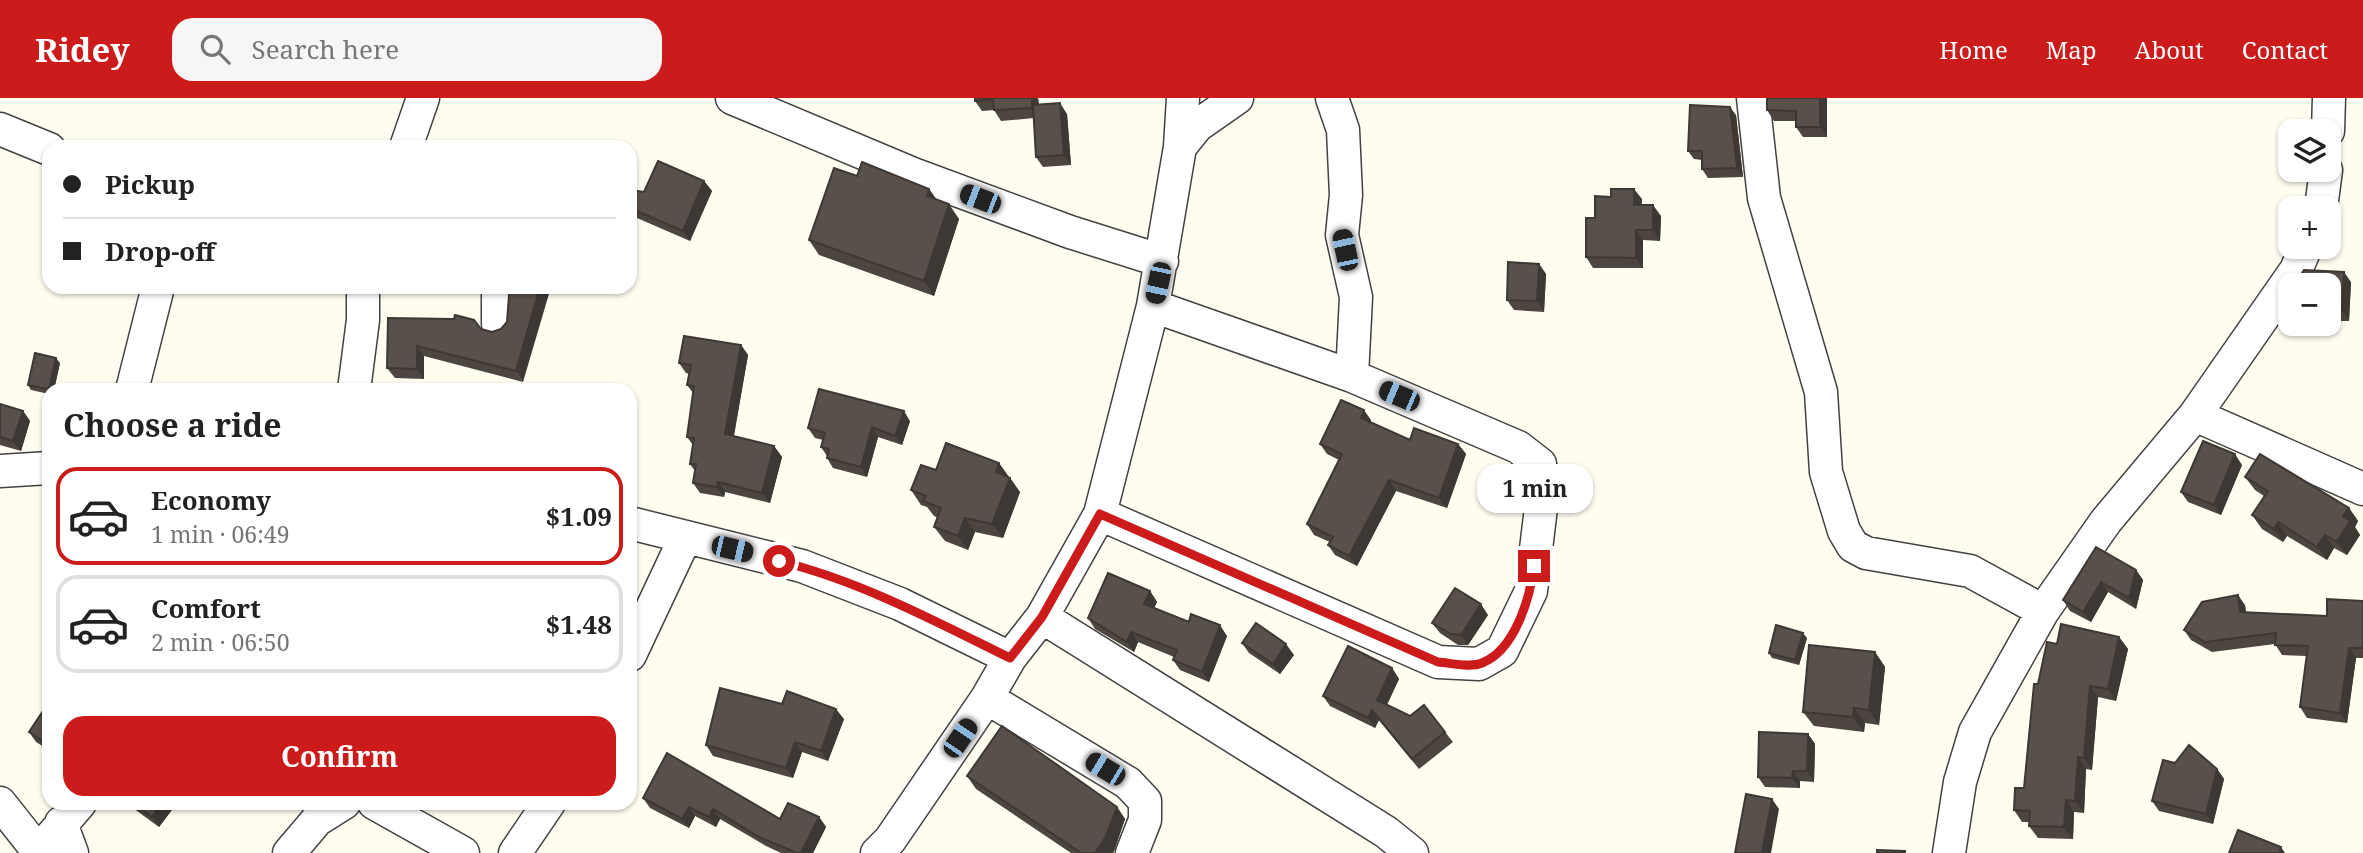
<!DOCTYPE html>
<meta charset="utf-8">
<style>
:root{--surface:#fff;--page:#f6f6f6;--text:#222;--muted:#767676;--line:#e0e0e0;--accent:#cb1b1a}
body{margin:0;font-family:"Noto Serif",serif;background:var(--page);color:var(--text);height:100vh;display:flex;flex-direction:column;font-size:26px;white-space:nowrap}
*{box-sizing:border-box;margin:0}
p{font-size:23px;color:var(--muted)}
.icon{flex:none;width:38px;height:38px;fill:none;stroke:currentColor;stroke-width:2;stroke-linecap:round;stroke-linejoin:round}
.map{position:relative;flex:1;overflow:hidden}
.sheet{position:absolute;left:42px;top:285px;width:595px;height:427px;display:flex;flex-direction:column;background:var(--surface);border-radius:21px;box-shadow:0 2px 5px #0004}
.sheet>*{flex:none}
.banner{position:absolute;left:42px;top:42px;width:595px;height:154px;border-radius:21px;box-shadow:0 2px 5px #0004;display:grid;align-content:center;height:154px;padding:0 21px;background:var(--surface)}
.fabs{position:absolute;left:2278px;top:21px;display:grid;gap:14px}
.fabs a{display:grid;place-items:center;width:63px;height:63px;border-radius:14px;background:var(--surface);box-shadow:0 2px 5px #0004;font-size:35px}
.end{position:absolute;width:32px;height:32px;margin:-16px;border:9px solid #cb1b1a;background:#fff;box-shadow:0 0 0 4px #fff}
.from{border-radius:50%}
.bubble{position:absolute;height:49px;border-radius:21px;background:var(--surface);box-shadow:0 2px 5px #0004;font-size:23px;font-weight:700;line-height:49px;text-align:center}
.car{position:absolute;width:21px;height:42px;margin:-21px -10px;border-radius:9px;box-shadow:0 0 5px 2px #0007;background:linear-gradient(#222 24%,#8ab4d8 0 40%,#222 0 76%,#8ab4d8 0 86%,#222 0)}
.banner b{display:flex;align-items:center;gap:24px;height:66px;font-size:26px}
.banner b+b{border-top:2px solid var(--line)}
.banner i{width:18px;height:18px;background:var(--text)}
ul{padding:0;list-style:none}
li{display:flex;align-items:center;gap:21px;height:98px;margin:0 14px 10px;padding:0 7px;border:4px solid var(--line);border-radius:21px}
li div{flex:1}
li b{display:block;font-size:26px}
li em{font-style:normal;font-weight:700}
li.active{border-color:var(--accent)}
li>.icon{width:63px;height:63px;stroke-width:1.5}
h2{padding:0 21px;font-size:32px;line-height:84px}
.button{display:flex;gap:14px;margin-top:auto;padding:14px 21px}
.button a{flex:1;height:80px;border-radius:21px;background:var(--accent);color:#fff;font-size:28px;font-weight:700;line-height:80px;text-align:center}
header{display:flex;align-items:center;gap:42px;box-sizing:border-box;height:98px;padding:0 35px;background:var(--accent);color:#fff}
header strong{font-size:33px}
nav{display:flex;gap:38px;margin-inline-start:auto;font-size:24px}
.search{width:490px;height:63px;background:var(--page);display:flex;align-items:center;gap:18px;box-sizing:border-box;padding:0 24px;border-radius:21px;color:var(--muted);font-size:26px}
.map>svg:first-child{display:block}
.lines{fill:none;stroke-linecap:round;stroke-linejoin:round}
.minor-casing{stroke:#424242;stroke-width:35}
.minor{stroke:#fff;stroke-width:32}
.wall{fill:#4c4540}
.shaded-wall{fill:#3e3834}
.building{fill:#58504a;stroke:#3e3834;stroke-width:2}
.route{stroke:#cb1b1a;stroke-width:9}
</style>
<header>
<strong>Ridey</strong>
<div class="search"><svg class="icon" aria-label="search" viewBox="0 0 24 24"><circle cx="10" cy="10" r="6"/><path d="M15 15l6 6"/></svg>Search here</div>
<nav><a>Home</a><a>Map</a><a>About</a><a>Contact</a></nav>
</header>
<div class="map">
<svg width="2363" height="755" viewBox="0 0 2363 755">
<rect width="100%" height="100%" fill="#fffdf0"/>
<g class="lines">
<g class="minor-casing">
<path id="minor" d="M732 0 913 76 1070 134 1162 163
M1332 0 1343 32 1346 97 1342 137 1356 199 1352 278
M1753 0 1764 100 1821 294 1826 374 1844 433 1853 448 1866 455 1970 473 2043 513
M0 31 49 51
M2328 33 2329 0
M406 49 423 0
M1180 49 1183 0
M2321 110 2326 72
M498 189V226
M132 292 158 189
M354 292 363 222V189
M2195 317 2363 391
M0 373 49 370
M1100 416 1438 564 1479 566 1502 553 1531 493 1543 393 1540 366 1518 349 1352 278 1153 208
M630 425 802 468 900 506 1010 560
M1042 519 1386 734 1412 755
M630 557 685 440
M987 600 1128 685 1145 703V722L1132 755
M0 705 38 753
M374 705 463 755
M61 725 72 755
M37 755 80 705
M289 755 317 722 344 705
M515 755 549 705
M877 755 890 742 987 600 1010 560 1042 519 1100 416 1153 208 1180 49 1197 28 1237 0
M1949 755 1960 684 1975 634 2043 513 2106 423 2195 317 2296 172 2306 149"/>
</g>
<use href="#minor" class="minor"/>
</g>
<path class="wall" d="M975 0H1038L1039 7 1067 16 1071 67 1043 69 1036 59 1034 20 1001 23 994 12 982 13 975 3Z
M1827 0V39H1803L1796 29V23H1774L1767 12Z
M1736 17 1743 79 1708 80 1702 71V62L1694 61 1688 53Z
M857 78 929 91 937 102 959 121 934 198 819 157 809 142Z
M704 83 712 93 690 143 637 120 636 132H630V92L644 94Z
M1642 101 1641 107 1661 118 1660 143 1643 142V170H1593L1586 159 1595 120Z
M1539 166 1546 176 1544 214 1514 212 1507 202Z
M2351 184 2349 223H2329V187Z
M388 220 481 231 492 234 523 284 424 258V281L395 280 387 270Z
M741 247 748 257 734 338 774 348 782 359 770 405 725 394 724 399 700 395 693 385 695 373 690 366 693 347 687 339 693 295 687 287 689 276 686 275 679 265Z
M60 265 54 292H49V296L31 292 28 287Z
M0 306 23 313 30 323 21 353 0 347Z
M1371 322V324L1410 342 1458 346 1466 356 1447 410 1396 393 1357 468 1335 457 1328 447 1330 444 1314 437 1307 426 1339 362 1327 356 1320 346Z
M910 323 902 347 878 339 867 379 833 370 827 360V358L821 349 823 342 815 340 808 330Z
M999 365 1020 394 1003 440 975 434 968 452 945 443 934 429 938 420 934 418 927 409 921 407 911 392 936 372Z
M2242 367 2221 417 2188 404 2181 394Z
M2245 379 2349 410 2358 423 2355 429 2360 437 2347 457 2334 450 2327 462 2287 438 2283 444 2262 431 2252 417 2264 398 2255 392Z
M2096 449 2136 472 2143 482 2136 511 2108 494 2091 524 2070 513 2063 502Z
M1150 493 1157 504 1154 510 1227 538 1209 584 1180 572 1173 562 1174 559 1138 544 1134 554 1095 531 1088 520Z
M2363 503V560H2356L2347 625 2307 620 2300 609 2307 558 2282 557 2275 546 2212 554 2191 542 2184 532 2245 507 2246 514 2327 518Z
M1488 517 1468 547H1458L1440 535 1432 525Z
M2119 539 2128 551 2116 603 2098 599 2092 672 2086 671 2084 715 2074 714 2073 741 2038 740 2029 728 2030 724H2022L2014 712 2024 690 2038 586 2057 546Z
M1807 540 1799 567 1772 560 1769 555Z
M1242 545 1294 557 1280 576 1249 555Z
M1875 554 1885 569 1879 627 1865 625 1864 634 1814 628 1803 614Z
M1392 570 1399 581 1387 607 1445 634 1453 644 1419 671 1379 622 1375 630 1330 608 1323 598Z
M49 604V652L36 644 29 634Z
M844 621 828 663 802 654 793 680 713 658 706 647Z
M1808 636 1815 646 1814 684 1800 683V690L1765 689 1758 679Z
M2175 665 2217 671 2224 681 2213 726 2159 713 2152 703Z
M967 678 1117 709 1125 721 1114 753 1113 755H1071L976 691Z
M643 700 780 721 819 719 826 729 813 755H781L766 748 720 721 716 729 695 718 689 730 650 710Z
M126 705H177L159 729Z"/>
<path class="shaded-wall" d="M1032 0H1038L1040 20 1032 10Z
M1820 0H1827V39L1820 29Z
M1060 5 1067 16 1071 67 1064 57Z
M1730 9 1736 17 1743 79 1737 70Z
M704 83 712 93 690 143 683 133Z
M929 91 939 105 927 98Z
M1634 91 1642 101 1641 118 1634 107Z
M949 106 959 121 934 198 924 183Z
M1653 107 1661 118 1660 143 1653 132Z
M630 110 637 120 636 132 630 124Z
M1636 132 1643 142V170L1636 160Z
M1539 166 1546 176 1544 214 1537 203Z
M2344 174 2351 184 2349 223 2342 213Z
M540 189H551L523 284 516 273Z
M741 247 748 257 732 347 725 336Z
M417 248 424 258V281L417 271Z
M56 260 60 265 54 292H50L49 291Z
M1364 312 1371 322 1368 330 1361 320Z
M23 313 30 323 21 353 13 343Z
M904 313 910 323 902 347 895 338Z
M872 329 878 339 867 379 861 369Z
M1458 346 1466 356 1447 410 1439 400Z
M774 348 782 359 770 405 762 395Z
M2235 356 2242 367 2221 417 2214 407Z
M999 365 1009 380 996 374Z
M1010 380 1020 394 1003 440 992 426Z
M1389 382 1396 393 1357 468 1349 458Z
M718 384 725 394 724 399 717 389Z
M2349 410 2358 423 2355 429 2360 437 2347 457 2337 444 2343 418Z
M965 420 975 434 968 452 958 438Z
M2278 424 2287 438 2283 444 2274 431Z
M2325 437 2334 450 2327 462 2317 449Z
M2136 472 2143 482 2136 511 2129 500Z
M2101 484 2108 494 2091 524 2083 514Z
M1150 493 1157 504 1151 516 1144 506Z
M2238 497 2245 507 2247 524 2240 514Z
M1481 506 1488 517 1468 547 1461 537Z
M1220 527 1227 538 1209 584 1202 574Z
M1131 534 1138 544 1134 554 1127 544Z
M1803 535 1807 540 1799 567 1795 562Z
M2119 539 2128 551 2116 603 2108 591Z
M1286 546 1294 557 1280 576 1273 566Z
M2349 550 2356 560 2347 625 2340 615Z
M1875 554 1885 569 1879 627 1869 612Z
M1392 570 1399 581 1384 612 1377 602Z
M2090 588 2098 599 2092 672 2084 660Z
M1854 610 1865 625 1864 634 1853 619Z
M836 611 844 621 828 663 821 653Z
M1372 612 1379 622 1375 630 1368 620Z
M1808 636 1815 646 1814 684 1807 673Z
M795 644 802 654 793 680 786 670Z
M2078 659 2086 671 2084 715 2075 703Z
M2217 671 2224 681 2213 726 2206 716Z
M1793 673 1800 683V690L1792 680Z
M1772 701 1779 711 1771 755H1762Z
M2066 702 2074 714 2073 741 2064 729Z
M162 705H177L159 729 152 719Z
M689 709 695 718 689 730 682 721Z
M1117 709 1125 721 1114 753 1113 755H1095Z
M713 711 720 721 716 729 709 719Z
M819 719 826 729 813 755H801Z
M2281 749 2285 755H2279Z"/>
<path class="building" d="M975 0H1032V10L994 12 993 1 975 3Z
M1767 0H1820V29H1796V13L1767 12Z
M1060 5 1064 57 1036 59 1033 7Z
M1690 7 1730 9 1737 70 1702 71V53H1688Z
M658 63 704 83 683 133 630 110V92L644 94Z
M862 64 929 91 927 98 949 106 924 183 809 142 834 70 857 78Z
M1611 91H1634V107H1653V132H1636V160L1586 159V120H1595V98L1611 99Z
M1508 164 1539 166 1537 203 1507 202Z
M2304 172 2344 174 2342 213H2329V187H2300V178Z
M512 189H540L516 273 417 248V271L387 270 388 220 454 221 455 217 474 222 481 231 492 234 501 231 507 224 509 197Z
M684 238 741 247 725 336 774 348 762 395 718 384 717 389 693 385 696 366H690L694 340 687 339 694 288 687 287 691 267 679 265Z
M35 255 56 260 49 291 28 287Z
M819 291 904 313 895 338 872 329 861 369 827 360 829 351 821 349 825 335 808 330Z
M1341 302 1364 312 1361 320 1410 342 1414 330 1458 346 1439 400 1389 382 1349 458 1328 447 1333 439 1307 426 1342 356 1320 346Z
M0 306 23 313 13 343 0 339Z
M2203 343 2235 356 2214 407 2181 394Z
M946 345 999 365 996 374 1010 380 992 426 965 420 958 438 934 429 941 410 923 403 926 398 911 392 921 367 936 372Z
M2260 356 2349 410 2343 418 2350 423 2337 444 2325 437 2317 449 2278 424 2274 431 2252 417 2268 393 2245 379Z
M2096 449 2136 472 2129 500 2101 484 2083 514 2063 502Z
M1108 475 1150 493 1144 506 1189 524 1191 516 1220 527 1202 574 1173 562 1177 552 1131 534 1127 544 1088 520Z
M1455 490 1481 506 1461 537 1451 536 1432 525Z
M2238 497 2240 514 2327 518V501L2363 503V550H2349L2340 615 2300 609 2308 548 2275 547 2276 535 2205 544 2184 532 2202 504Z
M1256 525 1286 546 1273 566 1242 545Z
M2061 526 2119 539 2108 591 2090 588 2084 660 2078 659 2075 703 2066 702 2064 729 2029 728 2030 713 2014 712 2015 690H2024L2034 586H2038L2047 544 2057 546Z
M1776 527 1803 535 1795 562 1769 555Z
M1809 547 1875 554 1869 612 1854 610 1853 619 1803 614Z
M1348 548 1392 570 1377 602 1410 618 1424 607 1445 634 1412 661 1372 612 1368 620 1323 598Z
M720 590 782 606 787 593 836 611 821 653 795 644 786 670 706 647Z
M49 604V647L29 634Z
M1002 628 1117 709 1105 740 1095 755H1081L967 678Z
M1759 634 1808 636 1807 673H1793L1792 680 1758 679Z
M2189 647 2217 671 2206 716 2152 703 2163 662 2175 665Z
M667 655 780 721 788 705 819 719 801 755H797L759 739 713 711 709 719 689 709 682 721 643 700Z
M1746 696 1772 701 1762 755H1735Z
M133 705H162L152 719Z
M2238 732 2281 749 2279 755H2229Z
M1877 752 1905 753V755H1877Z"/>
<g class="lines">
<path class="route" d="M779 463C860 483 935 523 1010 560L1042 519 1100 416 1438 564C1451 565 1470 570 1482 565 1515 552 1530 500 1534 468"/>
</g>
</svg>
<div class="fabs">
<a><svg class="icon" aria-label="layers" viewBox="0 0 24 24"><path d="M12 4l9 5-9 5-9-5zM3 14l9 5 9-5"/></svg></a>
<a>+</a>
<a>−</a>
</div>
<i class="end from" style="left:779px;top:463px"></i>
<i class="end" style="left:1534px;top:468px"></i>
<div class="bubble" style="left:1477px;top:366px;width:116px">1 min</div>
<i class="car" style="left:980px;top:101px;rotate:291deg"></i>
<i class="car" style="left:1345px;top:152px;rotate:348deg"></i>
<i class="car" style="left:1158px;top:185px;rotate:192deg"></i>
<i class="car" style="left:1399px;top:298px;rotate:293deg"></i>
<i class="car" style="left:732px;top:451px;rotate:103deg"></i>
<i class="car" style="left:960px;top:640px;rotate:34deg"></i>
<i class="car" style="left:1105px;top:671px;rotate:301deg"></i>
<div class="banner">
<b><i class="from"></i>Pickup</b>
<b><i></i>Drop-off</b>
</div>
<section class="sheet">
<h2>Choose a ride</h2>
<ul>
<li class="active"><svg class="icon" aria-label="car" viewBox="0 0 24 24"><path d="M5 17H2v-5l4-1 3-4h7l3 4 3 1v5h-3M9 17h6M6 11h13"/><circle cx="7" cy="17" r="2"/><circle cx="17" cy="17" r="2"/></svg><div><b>Economy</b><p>1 min · 06:49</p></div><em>$1.09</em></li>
<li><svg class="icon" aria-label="car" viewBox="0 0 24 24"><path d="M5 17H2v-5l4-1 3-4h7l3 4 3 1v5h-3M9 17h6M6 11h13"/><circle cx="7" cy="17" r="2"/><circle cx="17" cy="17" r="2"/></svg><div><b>Comfort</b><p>2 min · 06:50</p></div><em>$1.48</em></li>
</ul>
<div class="button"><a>Confirm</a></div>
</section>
</div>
